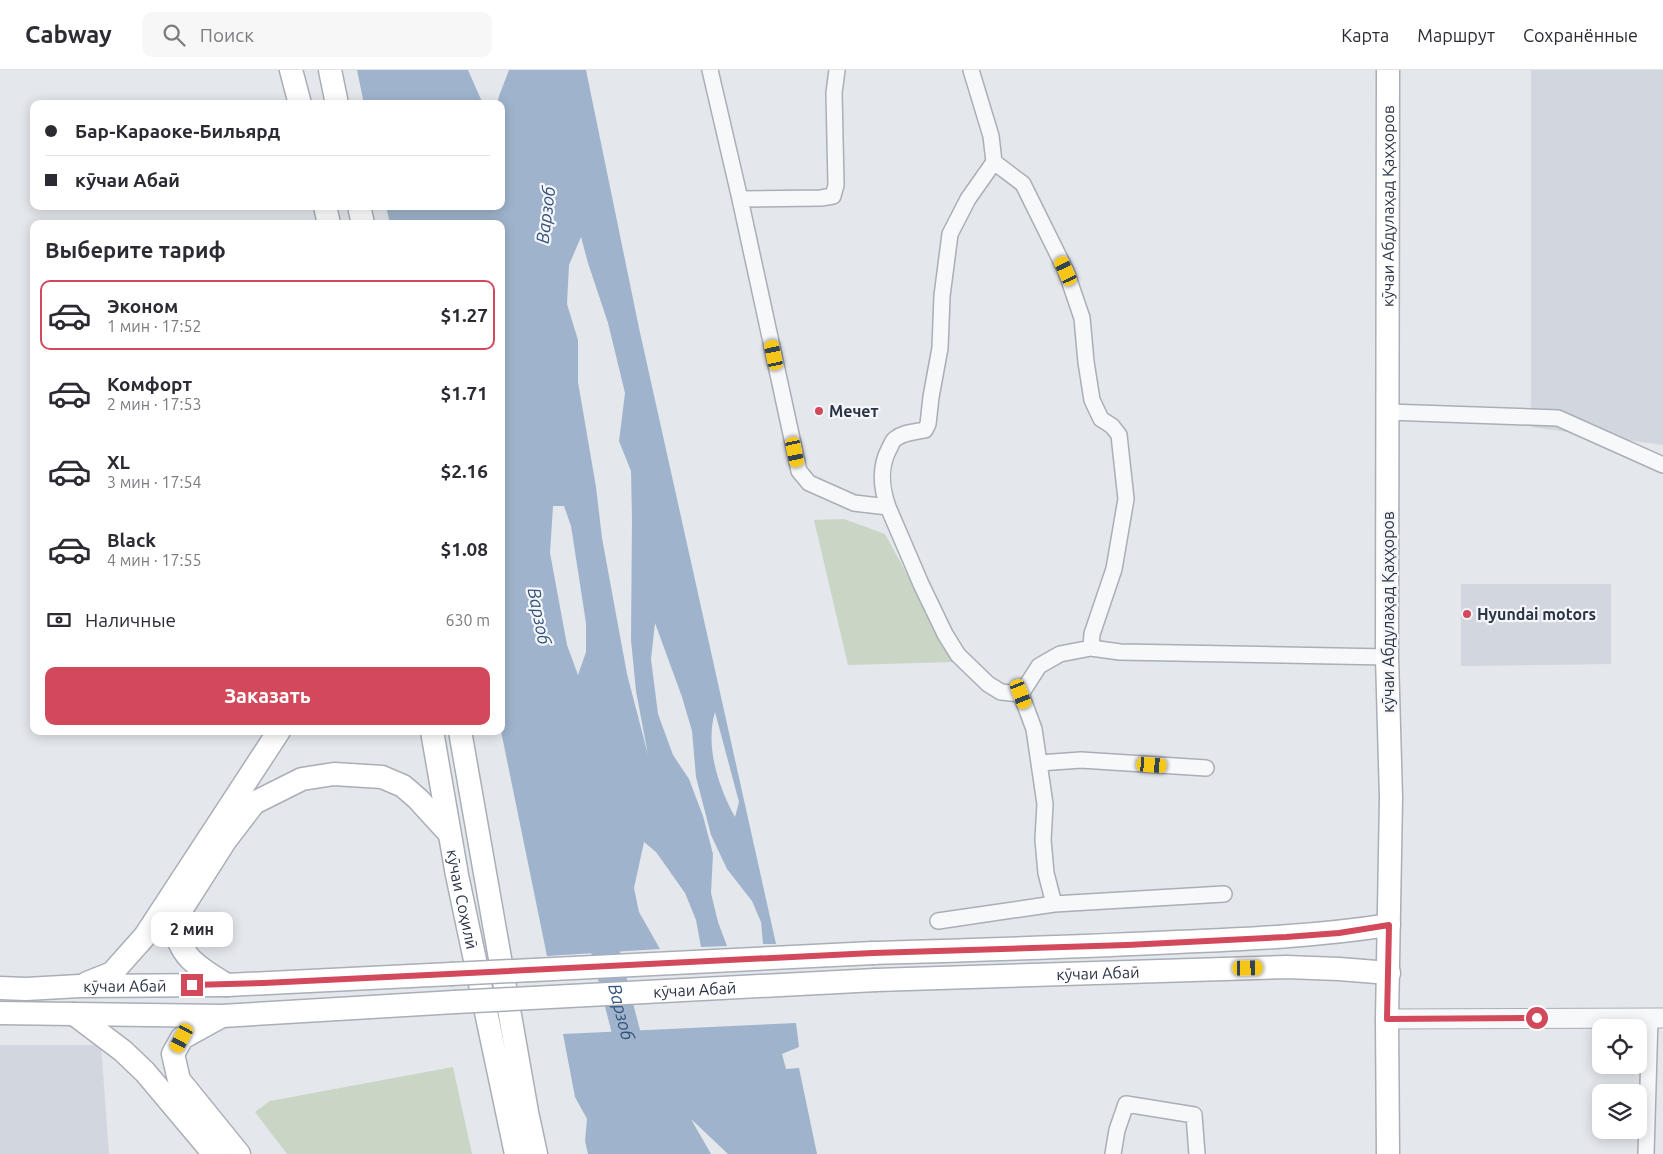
<!DOCTYPE html>
<html lang="ru">
<meta charset="utf-8">
<style>
:root{--surface:#fff;--page:#f7f7f7;--text:#2b2b33;--muted:#7c7c81;--line:#e1e1e2;--accent:#d1495b}
body{margin:0;font-family:Ubuntu,sans-serif;background:var(--page);color:var(--text);height:100vh;display:flex;flex-direction:column;font-size:19px;white-space:nowrap}
*{box-sizing:border-box;margin:0}
p{font-size:16px;color:var(--muted)}
.icon{flex:none;width:28px;height:28px;fill:none;stroke:currentColor;stroke-width:2;stroke-linecap:round;stroke-linejoin:round}
.map{position:relative;flex:1;overflow:hidden}
.panel{position:absolute;left:30px;top:150px;width:475px;height:515px;display:flex;flex-direction:column;background:var(--surface);border-radius:10px;box-shadow:0 2px 12px #0003}
.panel>*{flex:none}
.top-card{position:absolute;left:30px;top:30px;width:475px;height:110px;border-radius:10px;box-shadow:0 2px 12px #0003;display:grid;align-content:center;height:110px;padding:0 15px;background:var(--surface)}
.tools{position:absolute;left:1592px;top:949px;display:grid;gap:10px}
.tools a{display:grid;place-items:center;width:55px;height:55px;border-radius:10px;background:var(--surface);box-shadow:0 2px 12px #0003;font-size:25px}
.end{position:absolute;width:22px;height:22px;margin:-11px;border:6px solid #d1495b;background:#fff;box-shadow:0 0 0 2px #fff}
.from{border-radius:50%}
.bubble{position:absolute;height:35px;border-radius:10px;background:var(--surface);box-shadow:0 2px 12px #0003;font-size:16px;font-weight:600;line-height:35px;text-align:center}
.car{position:absolute;width:15px;height:30px;margin:-15px -8px;border-radius:6px;box-shadow:0 0 4px 1px #0007;background:linear-gradient(#f5c518 24%,#345 0 40%,#f5c518 0 76%,#345 0 86%,#f5c518 0)}
.top-card b{display:flex;align-items:center;gap:18px;height:48px;font-size:19px}
.top-card b+b{border-top:1px solid var(--line)}
.top-card i{width:12px;height:12px;background:var(--text)}
ul{padding:0;list-style:none}
li{display:flex;align-items:center;gap:15px;height:70px;margin:0 10px 8px;padding:0 5px;border:2px solid transparent;border-radius:10px}
li div{flex:1}
li b{display:block;font-size:19px}
li em{font-style:normal;font-weight:600}
li.selected{border-color:var(--accent)}
li>.icon{width:45px;height:45px;stroke-width:1.5}
h2{padding:0 15px;font-size:22px;line-height:60px}
.pay{display:flex;align-items:center;gap:12px;height:55px;padding:0 15px;font-size:19px}
.pay p{margin-inline-start:auto}
.button{display:flex;gap:10px;margin-top:auto;padding:10px 15px}
.button a{flex:1;height:58px;border-radius:10px;background:var(--accent);color:#fff;font-size:20px;font-weight:600;line-height:58px;text-align:center}
header{display:flex;align-items:center;gap:30px;box-sizing:border-box;height:70px;padding:0 25px;background:var(--surface);border-bottom:1px solid var(--line)}
header strong{font-size:24px}
nav{display:flex;gap:28px;margin-inline-start:auto;font-size:18px}
.search{width:350px;height:45px;background:var(--page);display:flex;align-items:center;gap:12px;box-sizing:border-box;padding:0 18px;border-radius:10px;color:var(--muted);font-size:19px}
.map>svg:first-child{display:block}
.built{fill:#d2d6de}
.green{fill:#c9d6c5}
.water{fill:#9fb4cc;fill-rule:evenodd}
.lines{fill:none;stroke-linecap:round;stroke-linejoin:round}
.river{stroke:#9fb4cc;stroke-width:28}
.minor-casing{stroke:#a9aeb7;stroke-width:18}
.tertiary-casing{stroke:#a9aeb7;stroke-width:21}
.secondary-casing{stroke:#a9aeb7;stroke-width:25}
.minor{stroke:#f7f8fa;stroke-width:15}
.tertiary{stroke:#f7f8fa;stroke-width:19}
.secondary{stroke:#fff;stroke-width:22}
.secondary-bridge-casing{stroke:#a9aeb7;stroke-width:25;stroke-linecap:butt}
.secondary-bridge{stroke:#fff;stroke-width:22}
.route{stroke:#d1495b;stroke-width:6}
.poi-dot{fill:#d1495b;stroke:#f4f6f9;stroke-width:2}
.labels{text-anchor:middle;stroke-width:4.5;stroke-linejoin:round;paint-order:stroke}
.street-label{font-size:16px;fill:#2b3445;stroke:#f4f6f9}
.poi-label{font-size:16px;font-weight:bold;fill:#2b3445;stroke:#f4f6f9;text-anchor:start}
.water-label{font-size:18px;font-style:italic;fill:#34527a;stroke:#f4f6f9}
</style>
<header>
<strong>Cabway</strong>
<div class="search"><svg class="icon" aria-label="search" viewBox="0 0 24 24"><circle cx="10" cy="10" r="6"/><path d="M15 15l6 6"/></svg>Поиск</div>
<nav><a>Карта</a><a>Маршрут</a><a>Сохранённые</a></nav>
</header>
<div class="map">
<svg width="1663" height="1084" viewBox="0 0 1663 1084">
<rect width="100%" height="100%" fill="#e4e7ec"/>
<path class="built" d="M1531 0H1663V375L1531 357Z
M1461 514H1611V594L1461 596Z
M0 975H101L109 1084H0Z"/>
<path class="green" d="M844 449 885 464 955 592 848 595 814 450Z
M453 997 472 1084H287L255 1042 270 1031Z"/>
<path class="water" d="M357 0H468L483 34H364Z
M509 0H586L639 258 776 874H763L761 852 752 831 727 799 711 765 696 707 692 661 682 627 655 553 651 589 658 644 673 685 689 709 703 746 713 784 711 823 718 852 727 876 701 877 696 850 685 823 656 782 644 772 634 818 639 842 660 879 547 886 501 661V154H390L386 136H501V34H497L499 26ZM581 167 588 193 608 253 625 323 619 371 631 401 632 449 631 570 636 621 648 685 627 604 602 468 596 417 578 312V270L567 234 569 195ZM553 436H564L571 456 586 553V582L578 605 567 575 550 483ZM715 642 739 732 735 747C718 716 705 676 715 642Z
M796 953 799 977 782 984 786 999 799 998 817 1084H728L691 1049 711 1084H588L585 1071 587 1049 575 1027 563 964Z"/>
<g class="lines">
<path class="river" id="s1" d="M596 845 635 997"/>
<g class="minor-casing">
<path id="minor" d="M710 0 740 129 799 401 809 413 854 433 888 437 921 514 945 564 958 585 988 614 1001 622 1021 624 1039 596 1060 584 1091 578 1120 582 1387 587
M971 0 991 66 994 92 1023 114 1066 201 1082 248 1086 292 1092 330 1101 349 1112 356 1119 365 1126 429 1114 499 1092 564 1091 578
M740 129 821 128 833 126 836 115 834 23 837 0
M1388 342 1558 348 1663 395
M888 437C881 417 879 398 889 379 891 376 892 371 895 369 904 362 915 362 925 360L928 354 931 327 940 278 942 226 950 164 968 129 994 92
M1021 624 1034 659 1045 734 1043 770 1046 803 1054 834
M1039 693 1081 690 1206 698
M938 851 1054 834 1224 824
M1113 1084 1117 1060 1126 1034 1194 1045 1197 1084
M1646 1084 1650 948"/>
</g>
<g class="tertiary-casing">
<path id="tertiary" d="M1387 949 1663 948"/>
</g>
<g class="secondary-casing">
<g id="secondary">
<path d="M291 0 300 34"/>
<path d="M330 0 337 34"/>
<path d="M325 136 329 154"/>
<path d="M359 136 363 154"/>
<path id="s2" d="M432 661 457 805 516 1084"/>
<path d="M460 661 527 1042 536 1084"/>
<path d="M873 883C974 880 1076 877 1177 872 1248 869 1318 866 1389 855"/>
<path id="s3" d="M876 910 1286 897 1339 899 1389 903"/>
<path d="M87 913 112 903 145 866 279 661"/>
<path d="M227 915C199 898 178 887 174 851L225 771 254 733 302 709 334 704 382 707 403 716 418 729 449 763"/>
<path id="s4" d="M0 918 26 919 80 916 227 915 451 904"/>
<path d="M0 943 222 946 455 932"/>
<path d="M74 944 123 981 145 1002 214 1084"/>
<path d="M220 947 182 968 173 984 179 1010 239 1084"/>
<path id="s5" d="M1388 1084 1387 949 1391 728 1387 587 1388 0"/>
</g>
</g>
<use href="#minor" class="minor"/>
<use href="#tertiary" class="tertiary"/>
<use href="#secondary" class="secondary"/>
<g class="secondary-bridge-casing">
<g id="secondary-bridge">
<path d="M451 904 873 883"/>
<path id="s6" d="M455 932 876 910"/>
</g>
</g>
<use href="#secondary-bridge" class="secondary-bridge"/>
</g>
<g class="lines">
<path class="route" d="M192 915 264 913 873 883 1127 875 1286 867 1339 863 1389 855 1387 949 1537 948"/>
</g>
<g class="poi-dot">
<circle cx="819" cy="341" r="5"/>
<circle cx="1467" cy="544" r="5"/>
</g>
<g class="labels">
<g class="street-label">
<text dy="6" stroke="none"><textPath href="#s5" startOffset="948">кӯчаи Абдулаҳад Қаҳҳоров</textPath></text>
<text transform="translate(1388 542) rotate(-90)" y="6">кӯчаи Абдулаҳад Қаҳҳоров</text>
<text dy="6" stroke="none"><textPath href="#s2" startOffset="171">кӯчаи Соҳилӣ</textPath></text>
<text dy="6" stroke="none"><textPath href="#s3" startOffset="222">кӯчаи Абаӣ</textPath></text>
<text dy="6" stroke="none"><textPath href="#s4" startOffset="125">кӯчаи Абаӣ</textPath></text>
<text dy="6" stroke="none"><textPath href="#s6" startOffset="240">кӯчаи Абаӣ</textPath></text>
</g>
<g class="poi-label">
<text x="829" y="347">Мечет</text>
<text x="1477" y="550">Hyundai motors</text>
</g>
<g class="water-label">
<text transform="translate(546 145) rotate(-83)" y="6">Варзоб</text>
<text transform="translate(539 546) rotate(79)" y="6">Варзоб</text>
<text dy="6" stroke="none"><textPath href="#s1" startOffset="100">Варзоб</textPath></text>
</g>
</g>
</svg>
<div class="tools">
<a><svg class="icon" aria-label="locate" viewBox="0 0 24 24"><circle cx="12" cy="12" r="6"/><path d="M12 2v4M12 18v4M2 12h4M18 12h4"/></svg></a>
<a><svg class="icon" aria-label="layers" viewBox="0 0 24 24"><path d="M12 4l9 5-9 5-9-5zM3 14l9 5 9-5"/></svg></a>
</div>
<i class="end from" style="left:1537px;top:948px"></i>
<i class="end" style="left:192px;top:915px"></i>
<div class="bubble" style="left:151px;top:842px;width:82px">2 мин</div>
<i class="car" style="left:1066px;top:201px;rotate:335deg"></i>
<i class="car" style="left:774px;top:285px;rotate:348deg"></i>
<i class="car" style="left:795px;top:382px;rotate:168deg"></i>
<i class="car" style="left:1021px;top:624px;rotate:159deg"></i>
<i class="car" style="left:1152px;top:695px;rotate:94deg"></i>
<i class="car" style="left:1248px;top:898px;rotate:89deg"></i>
<i class="car" style="left:182px;top:968px;rotate:208deg"></i>
<div class="top-card">
<b><i class="from"></i>Бар-Караоке-Бильярд</b>
<b><i></i>кӯчаи Абаӣ</b>
</div>
<section class="panel">
<h2>Выберите тариф</h2>
<ul>
<li class="selected"><svg class="icon" aria-label="car" viewBox="0 0 24 24"><path d="M5 17H2v-5l4-1 3-4h7l3 4 3 1v5h-3M9 17h6M6 11h13"/><circle cx="7" cy="17" r="2"/><circle cx="17" cy="17" r="2"/></svg><div><b>Эконом</b><p>1 мин · 17:52</p></div><em>$1.27</em></li>
<li><svg class="icon" aria-label="car" viewBox="0 0 24 24"><path d="M5 17H2v-5l4-1 3-4h7l3 4 3 1v5h-3M9 17h6M6 11h13"/><circle cx="7" cy="17" r="2"/><circle cx="17" cy="17" r="2"/></svg><div><b>Комфорт</b><p>2 мин · 17:53</p></div><em>$1.71</em></li>
<li><svg class="icon" aria-label="car" viewBox="0 0 24 24"><path d="M5 17H2v-5l4-1 3-4h7l3 4 3 1v5h-3M9 17h6M6 11h13"/><circle cx="7" cy="17" r="2"/><circle cx="17" cy="17" r="2"/></svg><div><b>XL</b><p>3 мин · 17:54</p></div><em>$2.16</em></li>
<li><svg class="icon" aria-label="car" viewBox="0 0 24 24"><path d="M5 17H2v-5l4-1 3-4h7l3 4 3 1v5h-3M9 17h6M6 11h13"/><circle cx="7" cy="17" r="2"/><circle cx="17" cy="17" r="2"/></svg><div><b>Black</b><p>4 мин · 17:55</p></div><em>$1.08</em></li>
</ul>
<div class="pay"><svg class="icon" aria-label="cash" viewBox="0 0 24 24"><path d="M3 7h18v10H3z"/><circle cx="12" cy="12" r="2"/></svg>Наличные<p>630 m</p></div>
<div class="button"><a>Заказать</a></div>
</section>
</div>
